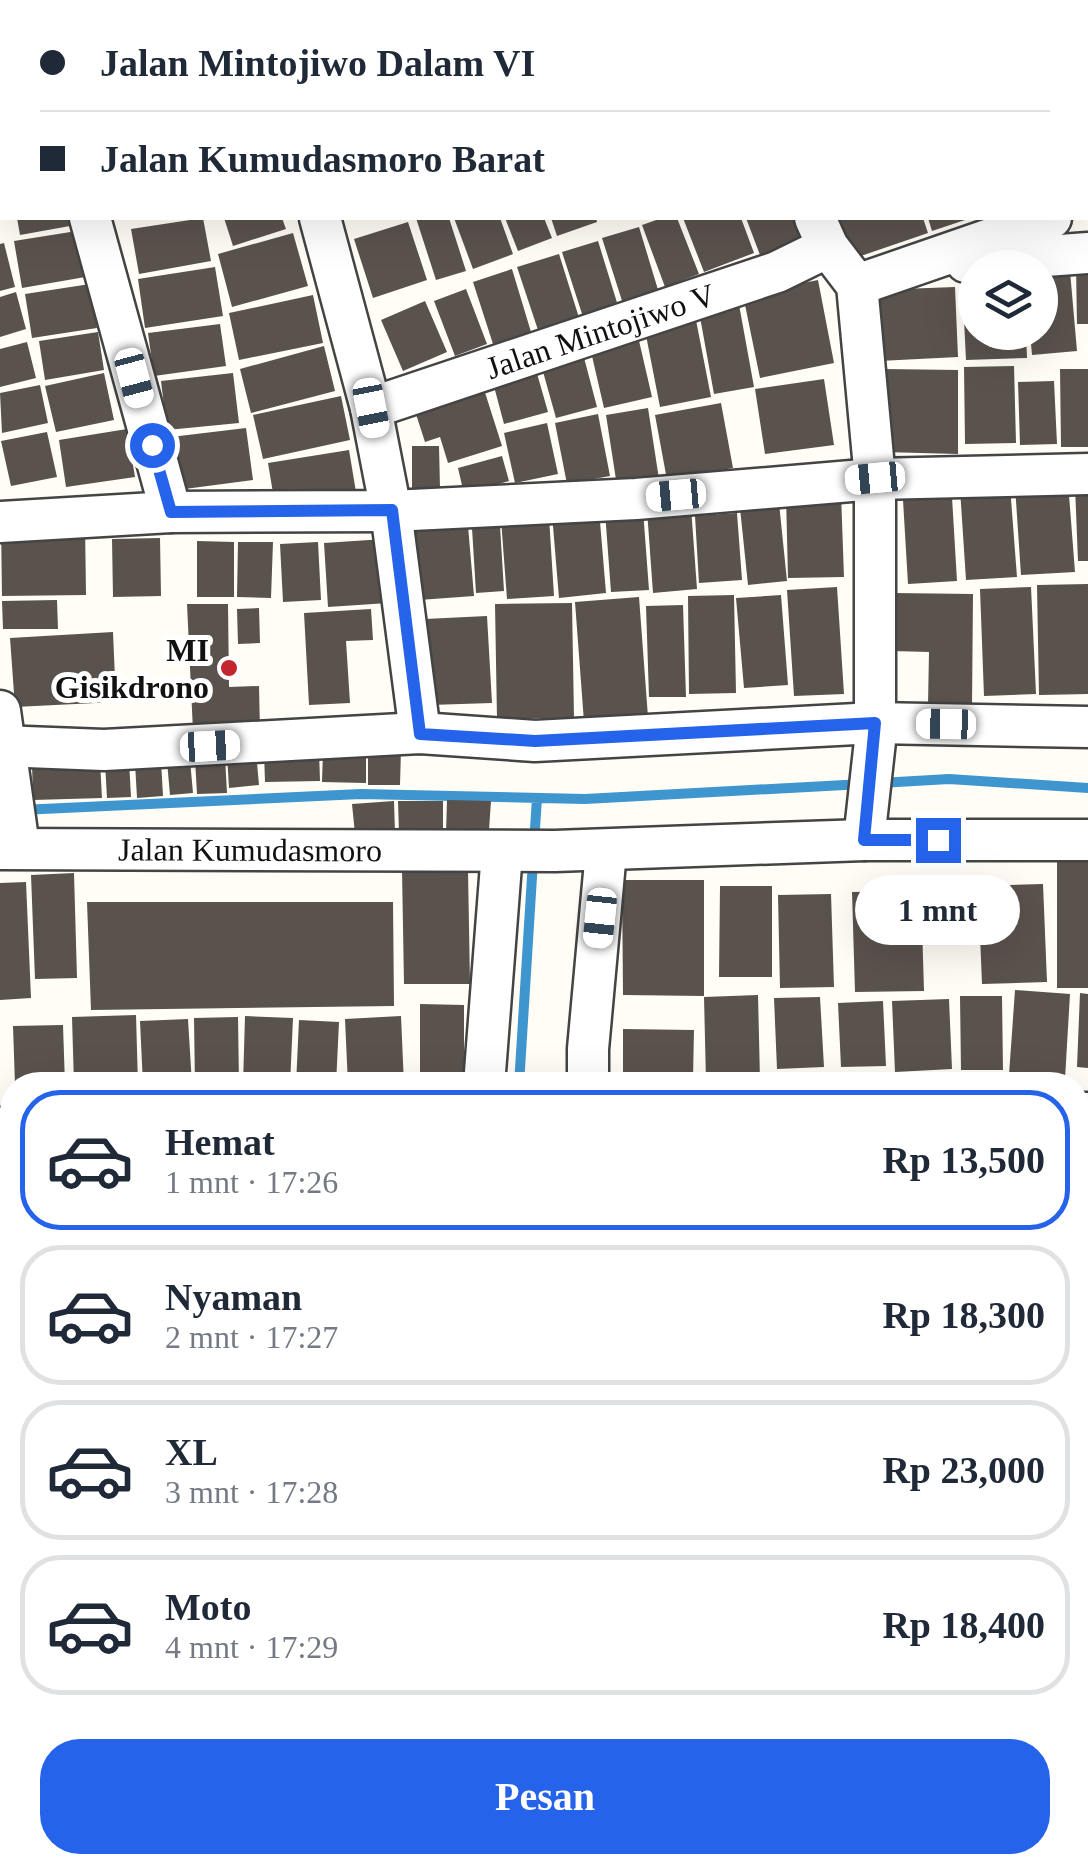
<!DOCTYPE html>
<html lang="id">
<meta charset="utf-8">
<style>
:root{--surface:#fff;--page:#f2f2f3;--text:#1f2937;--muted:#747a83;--line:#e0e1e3;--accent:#2563eb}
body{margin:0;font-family:Georgia,serif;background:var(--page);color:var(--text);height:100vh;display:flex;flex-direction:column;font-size:38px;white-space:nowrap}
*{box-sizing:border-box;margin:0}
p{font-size:32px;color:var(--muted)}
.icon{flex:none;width:55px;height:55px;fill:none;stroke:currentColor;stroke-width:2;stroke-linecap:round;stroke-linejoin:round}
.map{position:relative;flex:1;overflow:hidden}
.panel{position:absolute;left:0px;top:1072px;width:1090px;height:802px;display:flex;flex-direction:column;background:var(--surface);border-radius:40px 40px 0 0;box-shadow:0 10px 40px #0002}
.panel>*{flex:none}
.guide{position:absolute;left:0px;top:0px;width:1090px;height:220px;box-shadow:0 10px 40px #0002;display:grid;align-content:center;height:220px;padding:0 40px;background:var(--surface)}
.buttons{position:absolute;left:958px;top:250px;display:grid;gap:20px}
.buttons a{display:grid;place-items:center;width:100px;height:100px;border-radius:50%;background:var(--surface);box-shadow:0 10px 40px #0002;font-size:50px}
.end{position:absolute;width:45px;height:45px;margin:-22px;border:12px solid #2563eb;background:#fff;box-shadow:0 0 0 5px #fff}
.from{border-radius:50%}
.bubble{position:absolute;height:70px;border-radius:35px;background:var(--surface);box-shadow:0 10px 40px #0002;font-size:32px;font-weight:600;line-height:70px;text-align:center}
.car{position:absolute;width:30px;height:60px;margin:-30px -15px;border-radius:12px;box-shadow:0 0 8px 2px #0007;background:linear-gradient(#fff 24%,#345 0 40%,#fff 0 76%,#345 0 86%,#fff 0)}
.guide b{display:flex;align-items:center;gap:35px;height:95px;font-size:38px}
.guide b+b{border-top:2px solid var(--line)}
.guide i{width:25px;height:25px;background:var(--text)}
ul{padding:18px 0 0;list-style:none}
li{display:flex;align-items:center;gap:30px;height:140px;margin:0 20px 15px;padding:0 20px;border:5px solid var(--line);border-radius:40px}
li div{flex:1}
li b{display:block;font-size:38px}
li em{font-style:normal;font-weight:600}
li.current{border-color:var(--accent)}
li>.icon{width:90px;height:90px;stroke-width:1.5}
.primary-button{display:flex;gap:20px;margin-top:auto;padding:20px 40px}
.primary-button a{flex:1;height:115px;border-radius:40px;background:var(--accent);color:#fff;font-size:40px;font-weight:600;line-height:115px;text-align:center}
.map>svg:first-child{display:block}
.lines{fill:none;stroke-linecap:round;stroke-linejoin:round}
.stream{stroke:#3f96cf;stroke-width:10}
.building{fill:#5a524d}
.minor-casing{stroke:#444;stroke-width:45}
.minor{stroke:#fff;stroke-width:40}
.route{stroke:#2563eb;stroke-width:12}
.poi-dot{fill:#c4262e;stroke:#fff;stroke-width:4}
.labels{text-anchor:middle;stroke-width:10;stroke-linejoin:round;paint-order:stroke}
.street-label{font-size:32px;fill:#111;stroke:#fff}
.poi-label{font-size:32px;font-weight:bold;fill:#111;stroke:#fff;text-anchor:end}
</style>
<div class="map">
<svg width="1088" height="1873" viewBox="0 0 1088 1873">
<rect width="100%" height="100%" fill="#fffdf5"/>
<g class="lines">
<path class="stream" d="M880 783 949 779 1088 788
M21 810 361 794 585 799 863 784
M534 844 537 798
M519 1085 533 861
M316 1873 319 1862"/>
</g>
<path class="building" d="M17 218H80L81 224 20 235Z
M203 218 211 261 139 274 131 229Z
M224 218H282L286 229 233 246Z
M416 218H449L466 271 436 280Z
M454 218H500L513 254 473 269Z
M505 218H544L552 238 518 251Z
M551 218H596L597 222 557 236Z
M662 218H677L699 274 665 287 642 225Z
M683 218H741L754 253 704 272Z
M746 218H799L807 238 760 255Z
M837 218H923L928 233 852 259Z
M928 218H971L932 231Z
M408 222 427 280 373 298 354 239Z
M639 227 659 293 623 304 602 238Z
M83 230 91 276 22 288 14 241Z
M293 233 308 286 232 307 218 254Z
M598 241 619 309 584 320 562 252Z
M4 243 15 287 0 291V244Z
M559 254 581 324 540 336 517 267Z
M1076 266H1088V324H1077Z
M215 267 223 316 145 328 138 279Z
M512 269 531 332 493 344 473 282Z
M1070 271 1077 351 1032 355 1030 332H1040V273Z
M975 278V332H1026L1027 358 966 360 962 279Z
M818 280 834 363 760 378 743 295Z
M90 284 97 328 32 338 25 294Z
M955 287 958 357 879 361 875 290Z
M466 289 487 344 455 356 434 301Z
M16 292 26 329 0 337V297Z
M313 295 323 343 239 360 229 313Z
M738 299 754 387 714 394 698 306Z
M425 301 447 352 403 371 381 320Z
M695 315 711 397 660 407 644 325Z
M220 324 226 366 154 376 148 333Z
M98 332 104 370 45 380 39 341Z
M637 332 652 397 604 408 589 343Z
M27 342 36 378 0 387V349Z
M324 346 335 391 251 413 240 369Z
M582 350 597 407 556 418 540 361Z
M534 363 548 412 504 424 491 375Z
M1014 366 1016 443 965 444 964 367Z
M884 369 958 370V454L883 452Z
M1060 369H1088V447H1061Z
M104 373 114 420 56 432 45 386Z
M233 373 239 423 167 430 161 381Z
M824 379 834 445 765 454 755 389Z
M1054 381 1057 444 1020 445 1018 382Z
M482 383 502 446 448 463 440 437 425 442 413 405Z
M40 385 48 423 2 433 0 393Z
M341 396 350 440 263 459 253 415Z
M721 403 733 468 667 480 655 415Z
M648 408 659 479 617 486 606 415Z
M598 414 610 476 567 484 555 423Z
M547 423 558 474 515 483 504 433Z
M246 428 253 480 177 490 171 437Z
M127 429 135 477 66 487 59 440Z
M47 432 57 477 11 486 1 441Z
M412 446H439L440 488H412Z
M349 450 356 492 275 505 268 463Z
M502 456 509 481 464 494 458 468Z
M1068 482 1075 572 1021 575 1015 486Z
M1088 485V561H1078L1075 486Z
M1010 486 1017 577 966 580 960 489Z
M841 493 844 577 788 578 786 495Z
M952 497 957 581 908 584 903 500Z
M779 503 787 581 748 585 740 508Z
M691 507 697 589 653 593 647 510Z
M599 510 606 593 559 598 552 514Z
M643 510 649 590 611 592 605 512Z
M737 513 742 580 699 583 695 516Z
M549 517 554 596 507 599 501 519Z
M85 524 86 595 2 596 1 525Z
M468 526 474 596 419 600 413 530Z
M500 526 504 591 476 593 472 528Z
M160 538 161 596 113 597 112 539Z
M384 539 388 603 328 607 324 543Z
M197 541 234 542V597H197Z
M238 542H273L271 598 237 597Z
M318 542 321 600 283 602 280 544Z
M1088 584V694L1039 695 1037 585Z
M837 587 844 694 794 696 787 590Z
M1031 587 1036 694 984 696 980 589Z
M893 593 973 594 972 706 928 705 929 652 892 651Z
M734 595 736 693 689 694 688 596Z
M781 595 788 685 744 688 736 598Z
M639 597 648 717 584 722 575 602Z
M57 600 58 629H3L2 601Z
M572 603 574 718 497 719 495 604Z
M187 604H228L229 687 259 686 260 731H193Z
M683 605 686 697H649L646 606Z
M259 608 260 643 238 644 237 609Z
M371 609 373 640 346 641 350 703 309 705 304 613Z
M487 616 492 703 430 705 425 619Z
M113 632 116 702 15 707 10 638Z
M368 748 401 749 400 785H368Z
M319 750 320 781 265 782 264 752Z
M323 750 366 751V783L322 782Z
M256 752 259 785 229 788 227 754Z
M225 757 227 793 197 794 195 759Z
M190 760 193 793 170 795 167 761Z
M100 761 102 798 33 800 32 764Z
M129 761 131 797 107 798 105 763Z
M161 761 163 796 137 798 135 763Z
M447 800 491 801 489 830 446 833Z
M394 801 395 833 355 834 352 804Z
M398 801H443V831L399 833Z
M1057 857 1088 858V988H1057Z
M402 870H468L470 984H404Z
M74 873 77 978 35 979 31 875Z
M622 880H704V996L623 995Z
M26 882 31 998 0 1000V883Z
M1043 884 1047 982 982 984 978 886Z
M720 886H772V977H719Z
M921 891 924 991 855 992 852 892Z
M831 894 834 987 780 988 778 895Z
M87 902H393L394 1006 91 1010Z
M1015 990 1070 994 1065 1079 1009 1075Z
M1080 993 1088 994V1068L1077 1067Z
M758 995 760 1080 706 1081 704 997Z
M960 996H1002L1003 1070H961Z
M820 997 824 1067 777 1069 774 998Z
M949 999 952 1069 895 1072 892 1001Z
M883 1001 886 1066 841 1067 838 1003Z
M420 1004 464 1005V1085H420Z
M136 1015 138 1085H74L72 1017Z
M245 1016 293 1018 290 1085H243Z
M401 1016 404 1085H348L345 1019Z
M238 1017 239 1085H195L194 1018Z
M188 1019 192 1085H143L140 1021Z
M299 1020 339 1022 336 1085H296Z
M63 1025 65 1085H15L13 1026Z
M623 1029 694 1030 693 1078 623 1077Z
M1078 1133H1088V1214H1078Z
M0 1147 12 1149V1217L0 1215Z
M1078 1235H1088V1297H1078Z
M0 1238 12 1240V1289L0 1286Z
M0 1291 12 1294V1334L0 1331Z
M1088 1331V1380L1078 1404V1338Z
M0 1340 12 1343V1386L0 1382Z
M0 1455 12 1458V1504L0 1501Z
M1078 1499 1088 1502V1542L1078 1538Z
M3 1508 12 1511V1568L0 1564Z
M1078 1550 1088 1553V1578L1083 1594 1078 1593Z
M0 1584 12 1587V1647L0 1644Z
M6 1818 12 1819V1862H107L106 1873H0Z
M121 1862H239L238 1873H120Z
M390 1862H452L486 1872 387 1873Z
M519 1862H601L607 1865 604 1873H515Z
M654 1862H726L724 1873H652Z
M774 1862H848L845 1873H771Z
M890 1862H945L975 1869V1873H887Z
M1013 1862H1067L1063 1873H1009Z"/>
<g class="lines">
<g class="minor-casing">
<g id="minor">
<path d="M65 0V2"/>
<path d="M278 0V2"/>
<path d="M911 2 917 0"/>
<path d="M90 218 171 512"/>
<path d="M320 218 371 408 391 511 420 733"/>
<path d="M815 218 828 247 857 285 875 479V741L864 840"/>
<path d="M966 262 1088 253"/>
<path d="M857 285 1051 218"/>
<path id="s1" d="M371 408 777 272 828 247"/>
<path d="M0 522 171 512 391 511 636 499 875 479 1088 474"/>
<path d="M0 711 19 847"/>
<path d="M0 746 104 750 420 733 535 741 875 723 1088 727"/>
<path id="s2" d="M0 849 555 851 864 840H1088"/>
<path d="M484 1085 502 852"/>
<path d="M588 1085V1049L606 851"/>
<path d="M1078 1113H1088"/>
<path d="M0 1128H12"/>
<path d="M1078 1322 1088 1320"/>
<path d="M1078 1442 1088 1435"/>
<path d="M0 1724 8 1684"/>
<path d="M253 1873 255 1862"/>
<path d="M367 1873 371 1862"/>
<path d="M624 1873 627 1862"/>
<path d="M865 1873 868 1862"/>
</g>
</g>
<use href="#minor" class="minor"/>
</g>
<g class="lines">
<path class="route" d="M152 445 171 512 392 510 420 734 535 741 875 723 864 840H938"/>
</g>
<circle class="poi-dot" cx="229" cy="668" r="10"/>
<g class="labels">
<g class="street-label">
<text dy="11" stroke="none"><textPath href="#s1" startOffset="242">Jalan Mintojiwo V</textPath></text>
<text dy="11" stroke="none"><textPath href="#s2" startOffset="250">Jalan Kumudasmoro</textPath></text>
</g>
<g class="poi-label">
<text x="209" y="661">MI<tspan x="209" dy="37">Gisikdrono</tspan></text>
</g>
</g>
</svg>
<div class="buttons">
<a><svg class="icon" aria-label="layers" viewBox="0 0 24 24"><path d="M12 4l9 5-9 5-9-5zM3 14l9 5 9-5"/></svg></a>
</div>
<i class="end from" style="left:152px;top:445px"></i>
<i class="end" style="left:938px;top:840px"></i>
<div class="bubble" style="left:855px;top:875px;width:165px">1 mnt</div>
<i class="car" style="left:134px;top:378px;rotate:165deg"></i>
<i class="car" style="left:371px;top:408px;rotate:169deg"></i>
<i class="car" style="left:875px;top:478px;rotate:265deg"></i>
<i class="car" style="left:676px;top:495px;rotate:265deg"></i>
<i class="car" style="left:946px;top:724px;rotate:271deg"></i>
<i class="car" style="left:210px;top:746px;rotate:87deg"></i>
<i class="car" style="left:600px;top:918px;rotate:186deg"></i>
<div class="guide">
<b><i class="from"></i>Jalan Mintojiwo Dalam VI</b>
<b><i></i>Jalan Kumudasmoro Barat</b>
</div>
<section class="panel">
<ul>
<li class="current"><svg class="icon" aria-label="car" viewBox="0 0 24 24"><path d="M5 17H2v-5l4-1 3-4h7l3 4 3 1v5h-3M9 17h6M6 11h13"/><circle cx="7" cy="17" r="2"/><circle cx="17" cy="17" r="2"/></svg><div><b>Hemat</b><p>1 mnt · 17:26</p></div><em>Rp 13,500</em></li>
<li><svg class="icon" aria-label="car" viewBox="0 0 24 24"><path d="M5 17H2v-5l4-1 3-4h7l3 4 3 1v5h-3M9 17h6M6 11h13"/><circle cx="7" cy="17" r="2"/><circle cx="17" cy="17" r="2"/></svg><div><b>Nyaman</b><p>2 mnt · 17:27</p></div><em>Rp 18,300</em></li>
<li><svg class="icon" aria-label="car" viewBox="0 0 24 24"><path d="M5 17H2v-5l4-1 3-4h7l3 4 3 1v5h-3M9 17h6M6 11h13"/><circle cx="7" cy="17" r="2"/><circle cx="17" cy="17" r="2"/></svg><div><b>XL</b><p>3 mnt · 17:28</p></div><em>Rp 23,000</em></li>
<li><svg class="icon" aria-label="car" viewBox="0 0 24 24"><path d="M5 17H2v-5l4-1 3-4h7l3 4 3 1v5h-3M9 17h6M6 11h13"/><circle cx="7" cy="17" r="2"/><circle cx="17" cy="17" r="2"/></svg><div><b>Moto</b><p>4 mnt · 17:29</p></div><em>Rp 18,400</em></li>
</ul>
<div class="primary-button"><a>Pesan</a></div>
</section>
</div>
